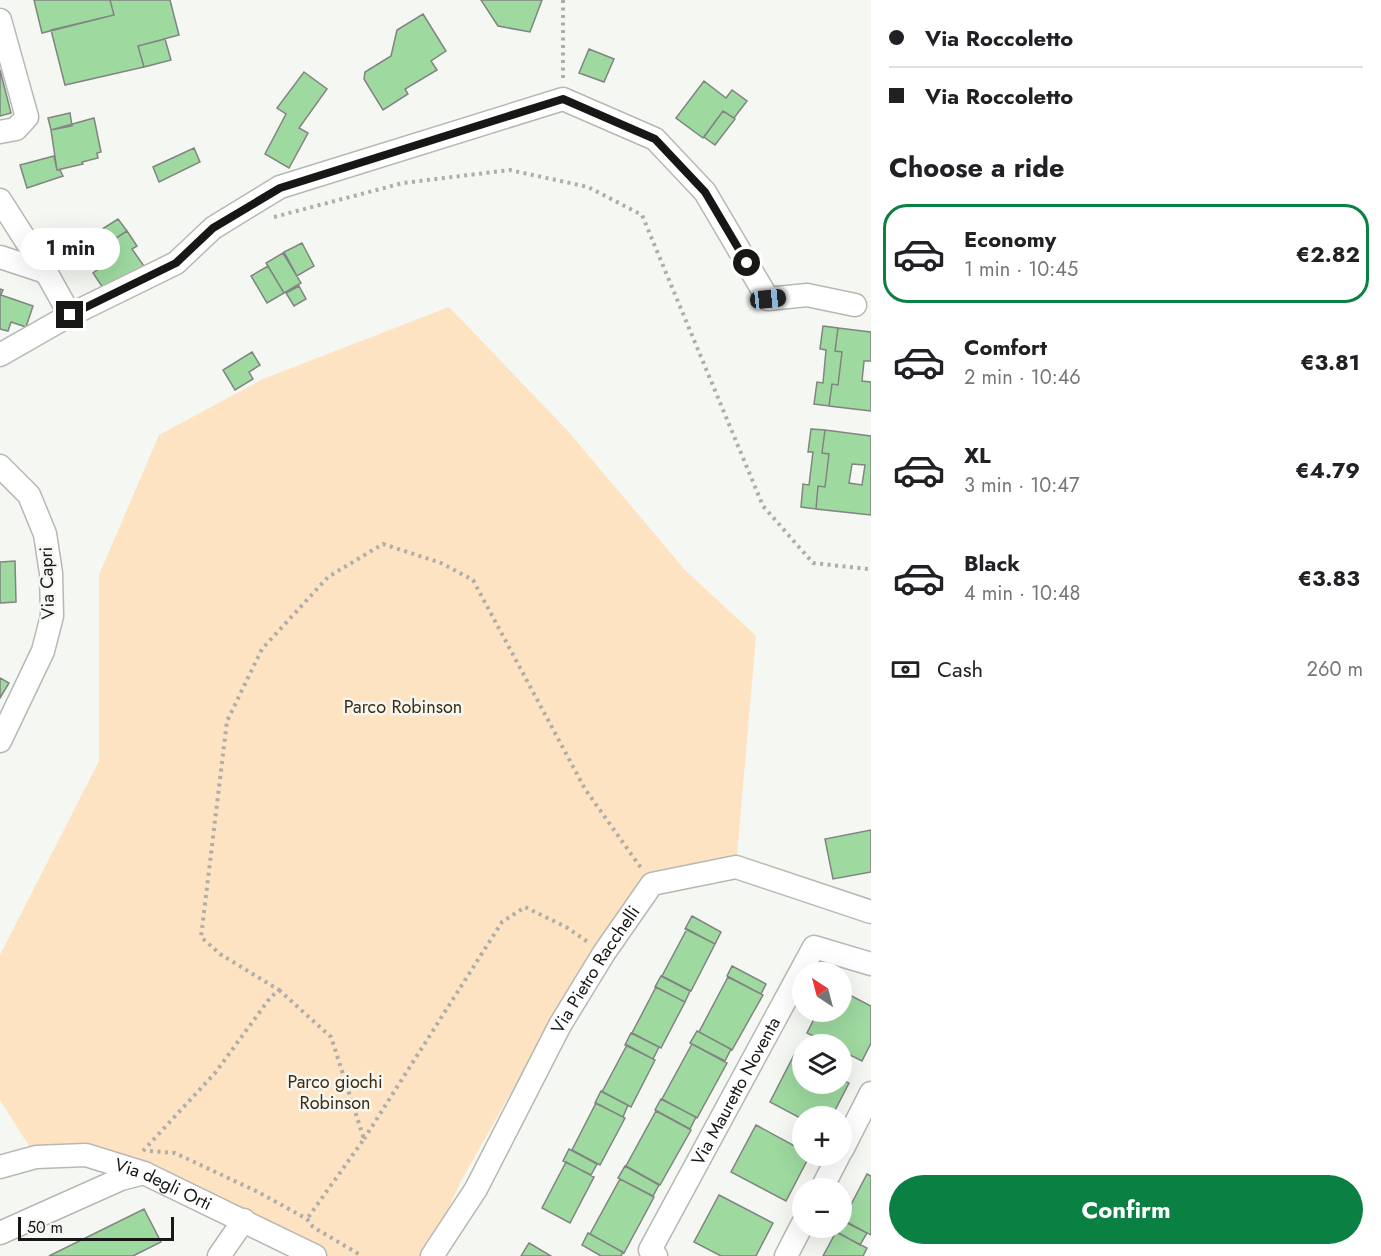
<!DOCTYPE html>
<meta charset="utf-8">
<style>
:root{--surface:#fff;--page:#f2f2f2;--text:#202124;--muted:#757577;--line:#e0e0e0;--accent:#0b8043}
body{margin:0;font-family:Jost,sans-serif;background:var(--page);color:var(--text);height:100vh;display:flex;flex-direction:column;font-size:22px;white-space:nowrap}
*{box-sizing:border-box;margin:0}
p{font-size:20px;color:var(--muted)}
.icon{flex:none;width:33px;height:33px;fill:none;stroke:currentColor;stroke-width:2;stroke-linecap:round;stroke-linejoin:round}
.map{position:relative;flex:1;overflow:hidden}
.panel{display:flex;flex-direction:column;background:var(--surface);width:510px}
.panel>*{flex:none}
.top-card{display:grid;align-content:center;height:132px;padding:0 18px;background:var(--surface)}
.needle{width:39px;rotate:324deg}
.buttons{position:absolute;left:792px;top:962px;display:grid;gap:12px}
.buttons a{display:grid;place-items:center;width:60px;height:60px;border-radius:50%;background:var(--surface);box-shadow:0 6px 24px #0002;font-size:30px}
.scale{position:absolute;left:18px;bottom:15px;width:156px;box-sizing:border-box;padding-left:6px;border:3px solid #171716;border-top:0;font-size:16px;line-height:21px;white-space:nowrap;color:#171716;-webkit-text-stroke:4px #f5f7f2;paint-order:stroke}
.end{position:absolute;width:27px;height:27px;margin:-14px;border:8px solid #171716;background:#fff;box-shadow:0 0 0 3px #fff}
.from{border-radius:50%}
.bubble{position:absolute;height:42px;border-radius:21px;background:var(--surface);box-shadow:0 6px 24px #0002;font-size:20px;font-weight:700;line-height:42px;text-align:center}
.car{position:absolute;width:18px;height:36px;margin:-18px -9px;border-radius:8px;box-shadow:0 0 4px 2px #0007;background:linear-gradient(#222 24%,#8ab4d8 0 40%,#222 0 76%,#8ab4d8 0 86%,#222 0)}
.top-card b{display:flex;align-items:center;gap:21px;height:57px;font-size:22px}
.top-card b+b{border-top:2px solid var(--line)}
.top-card i{width:15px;height:15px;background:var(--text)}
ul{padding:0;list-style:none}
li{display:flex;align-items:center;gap:18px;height:99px;margin:0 12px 9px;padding:0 6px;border:3px solid transparent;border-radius:24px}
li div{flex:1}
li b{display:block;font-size:22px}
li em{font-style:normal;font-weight:700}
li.selected{border-color:var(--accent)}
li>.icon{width:54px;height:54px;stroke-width:1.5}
h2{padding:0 18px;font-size:27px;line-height:72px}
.pay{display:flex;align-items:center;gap:15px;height:66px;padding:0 18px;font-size:22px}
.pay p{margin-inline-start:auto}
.action{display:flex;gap:12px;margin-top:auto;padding:12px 18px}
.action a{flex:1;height:69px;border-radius:36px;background:var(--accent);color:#fff;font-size:24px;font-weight:700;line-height:69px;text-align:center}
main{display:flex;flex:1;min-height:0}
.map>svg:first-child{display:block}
.green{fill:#fde3c1}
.building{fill:#9ed9a0;stroke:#818481;stroke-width:1.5;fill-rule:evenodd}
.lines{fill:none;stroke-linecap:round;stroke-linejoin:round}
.minor-casing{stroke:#b7b8b4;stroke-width:25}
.path{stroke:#adaeaa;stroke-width:4;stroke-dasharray:3 4.5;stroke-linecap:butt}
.minor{stroke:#fff;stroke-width:22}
.route{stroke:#171716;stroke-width:8}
.labels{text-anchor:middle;stroke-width:5;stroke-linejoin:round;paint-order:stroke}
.street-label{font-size:18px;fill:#171716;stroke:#f5f7f2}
.park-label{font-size:18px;fill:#3f2b0f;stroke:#f5f7f2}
</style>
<main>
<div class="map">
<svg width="871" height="1256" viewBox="0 0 871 1256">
<rect width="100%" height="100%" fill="#f5f7f2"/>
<path class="green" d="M449 307 567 430 685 570 756 636 736 867 652 884 592 949 461 1181 427 1256H314L144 1173 36 1157 0 1100V955L99 761V575L159 435 263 379Z"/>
<path class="building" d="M34 0H110L114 15 42 33Z
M110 0H170L179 35 138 46 144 67 65 85 51 30 114 15Z
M481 0H542L530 32 498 26Z
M423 14 446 51 431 61 437 70 405 89 408 94 383 110 364 79 365 72 391 56 397 30Z
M165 39 171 60 144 67 138 46Z
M589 49 614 59 604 82 579 73Z
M0 70 11 113 0 116Z
M304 72 327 89 299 128 308 133 289 168 265 154 286 114 277 108Z
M704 81 726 98 732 90 747 101 734 118 723 111 703 138 676 118Z
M723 111 735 119 715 145 704 137Z
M70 113 72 126 51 130 48 118Z
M94 118 101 152 97 153 98 158 82 162 83 164 57 170 51 130Z
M194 148 200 162 159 182 153 167Z
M54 156 57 170H60L63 176 27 188 20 165Z
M118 219 127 231 88 256 80 243Z
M127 231 137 246 132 249 146 269 107 294 93 273 97 270 88 256Z
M302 243 314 266 297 276 284 252Z
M283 253 301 283 284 293 266 263Z
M268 266 284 293 267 303 251 276Z
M299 286 306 299 294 306 286 293Z
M0 289 3 290 1 295 33 306 26 327 11 322 8 331 0 329Z
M823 326 838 328 835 351 842 352 838 385 832 384 829 406 814 404 817 382 823 383 826 350 820 349Z
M838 328 871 332V361H864L862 381 871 382V411L829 406 832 384 838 385 842 352 835 351Z
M252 352 260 365 249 372 253 379 235 390 223 370Z
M811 429 825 430 822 453 829 454 825 487 818 486 816 509 801 507 803 484 809 485 813 452H808Z
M825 430 871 436V515L816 509 818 486 825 487 829 454 822 453ZM852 464 865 465 862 485 849 483Z
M15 561 16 602 0 603V562Z
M0 678 9 683 0 698Z
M871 830V872L833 879 825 839Z
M692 916 721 932 715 944 685 929Z
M687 929 715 944 691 991 662 976Z
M732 966 766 984 761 994 727 976Z
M661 976 690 991 685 1002 655 987Z
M728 977 763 995 732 1050 699 1032Z
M656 987 685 1002 661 1048 632 1033Z
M842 991 871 1006V1043L862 1061 842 1051V1044H829L807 1033 818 1011H842Z
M697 1031 731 1049 725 1061 690 1043Z
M631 1033 659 1047 653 1059 625 1045Z
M692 1044 727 1063 697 1118 662 1099Z
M627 1045 655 1060 631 1107 602 1092Z
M794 1055 802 1059V1083H842V1080L849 1083 832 1116H802V1119L770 1102Z
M601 1091 628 1105 623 1117 595 1103Z
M661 1099 696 1117 690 1129 655 1110Z
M596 1103 625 1118 600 1165 572 1150Z
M656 1111 691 1130 660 1185 626 1166Z
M756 1125 802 1150V1155H810L786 1201 731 1172Z
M569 1149 597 1164 591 1175 563 1161Z
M566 1162 594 1177 570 1223 542 1208Z
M625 1166 659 1185 653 1196 618 1178Z
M867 1174 871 1176V1235L843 1220Z
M620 1179 654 1197 624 1253 590 1234Z
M719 1195 773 1223 756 1256H721L694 1242Z
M144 1209 161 1242 133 1256H49Z
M843 1221 867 1233 860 1245 837 1232 842 1227Z
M836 1232 867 1248 863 1256H823Z
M588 1233 623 1252 621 1256H601L582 1245Z
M529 1243 551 1256H521Z"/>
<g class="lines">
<g class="minor-casing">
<g id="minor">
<path d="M0 20 27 117 16 129 0 132"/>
<path d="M0 200 46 272 70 315"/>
<path d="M0 257 46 272"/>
<path d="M0 355 70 315 176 263 213 228 280 187 563 99 655 139 705 192 768 299 807 295 855 305"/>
<path d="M0 466 29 495 45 534 51 573 52 616 43 651 0 741"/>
<path d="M842 1150 871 1093"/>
<path id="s1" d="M0 1167 36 1157 86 1155 144 1173 315 1256"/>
<path d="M822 1188 839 1155"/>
<path d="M0 1233 121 1179 144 1173"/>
<path d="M219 1256 244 1220"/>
<path id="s2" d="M432 1256 476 1189 560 1025 604 953 652 884 736 867 871 912"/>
<path id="s3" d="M656 1256 650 1250 814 947 871 964"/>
<path d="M786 1256 802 1225"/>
</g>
</g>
<path class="path" d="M563 0V80
M274 217 403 183 510 170 588 187 642 215 763 506 813 563 868 569 871 567
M279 990 331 1037 364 1139 307 1219
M364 1139 502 922 525 907 566 927 588 942
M143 1151 215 1073 270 998 279 990 220 954 201 937 227 721 262 649 328 577 383 544 441 563 473 580 585 789 641 868
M150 1151 175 1153 258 1192 307 1219 313 1227 362 1256"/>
<use href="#minor" class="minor"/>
</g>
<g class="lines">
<path class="route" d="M70 315 176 263 213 228 280 188 563 99 655 139 705 192 747 263"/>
</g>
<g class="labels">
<g class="street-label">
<text transform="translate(47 583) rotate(-92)" y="6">Via Capri</text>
<text dy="6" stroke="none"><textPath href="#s2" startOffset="330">Via Pietro Racchelli</textPath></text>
<text dy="6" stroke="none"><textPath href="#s3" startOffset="189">Via Mauretto Noventa</textPath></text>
<text dy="6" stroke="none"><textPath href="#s1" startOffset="170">Via degli Orti</textPath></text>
</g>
<g class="park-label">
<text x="403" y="713">Parco Robinson</text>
<text x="335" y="1088">Parco giochi<tspan x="335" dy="21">Robinson</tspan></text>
</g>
</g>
</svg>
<div class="buttons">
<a><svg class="needle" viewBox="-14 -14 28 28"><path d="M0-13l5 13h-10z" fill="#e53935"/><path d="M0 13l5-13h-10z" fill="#757577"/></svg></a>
<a><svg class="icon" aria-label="layers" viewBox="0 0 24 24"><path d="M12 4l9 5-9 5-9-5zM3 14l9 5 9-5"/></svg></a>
<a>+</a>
<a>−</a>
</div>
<div class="scale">50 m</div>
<i class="end from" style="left:747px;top:263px"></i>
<i class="end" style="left:70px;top:315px"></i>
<div class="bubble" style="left:21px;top:228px;width:99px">1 min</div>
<i class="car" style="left:768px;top:299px;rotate:84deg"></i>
</div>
<section class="panel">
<div class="top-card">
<b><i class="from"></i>Via Roccoletto</b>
<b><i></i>Via Roccoletto</b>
</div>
<h2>Choose a ride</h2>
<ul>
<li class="selected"><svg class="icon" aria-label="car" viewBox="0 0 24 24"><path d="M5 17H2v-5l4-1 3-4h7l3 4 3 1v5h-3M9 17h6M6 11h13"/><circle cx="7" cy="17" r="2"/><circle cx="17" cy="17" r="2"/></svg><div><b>Economy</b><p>1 min · 10:45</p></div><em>€2.82</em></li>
<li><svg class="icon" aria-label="car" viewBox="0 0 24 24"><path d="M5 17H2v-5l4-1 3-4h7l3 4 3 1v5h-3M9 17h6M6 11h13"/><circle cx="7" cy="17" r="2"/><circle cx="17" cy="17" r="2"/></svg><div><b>Comfort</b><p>2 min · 10:46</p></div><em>€3.81</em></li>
<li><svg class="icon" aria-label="car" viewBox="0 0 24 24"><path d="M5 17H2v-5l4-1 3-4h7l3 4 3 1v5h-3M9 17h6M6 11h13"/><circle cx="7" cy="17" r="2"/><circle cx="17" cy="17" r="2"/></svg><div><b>XL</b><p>3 min · 10:47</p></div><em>€4.79</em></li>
<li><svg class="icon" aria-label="car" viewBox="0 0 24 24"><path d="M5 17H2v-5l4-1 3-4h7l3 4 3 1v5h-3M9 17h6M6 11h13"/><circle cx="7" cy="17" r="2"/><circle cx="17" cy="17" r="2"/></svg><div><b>Black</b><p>4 min · 10:48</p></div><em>€3.83</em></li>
</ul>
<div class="pay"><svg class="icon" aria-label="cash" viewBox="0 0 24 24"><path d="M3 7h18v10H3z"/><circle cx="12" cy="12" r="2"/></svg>Cash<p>260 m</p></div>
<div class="action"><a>Confirm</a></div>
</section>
</main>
